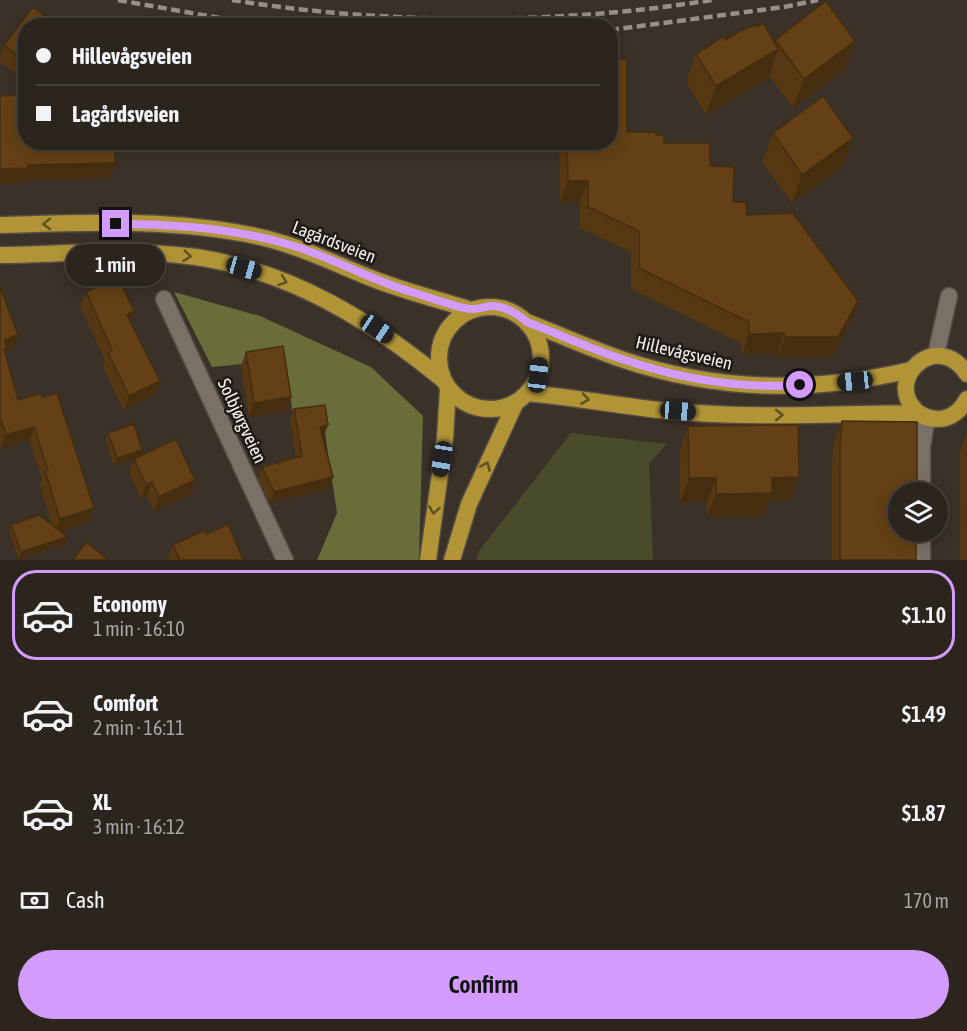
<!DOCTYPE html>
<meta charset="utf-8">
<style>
:root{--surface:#2c251e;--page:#38312b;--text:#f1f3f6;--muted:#a6a5a4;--line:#48423c;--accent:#d39cfc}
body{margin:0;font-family:"Asap Condensed",sans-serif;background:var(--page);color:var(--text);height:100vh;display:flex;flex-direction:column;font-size:22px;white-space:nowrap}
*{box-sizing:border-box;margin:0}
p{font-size:20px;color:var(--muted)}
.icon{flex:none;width:33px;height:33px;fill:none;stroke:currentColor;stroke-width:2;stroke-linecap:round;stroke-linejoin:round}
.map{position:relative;height:560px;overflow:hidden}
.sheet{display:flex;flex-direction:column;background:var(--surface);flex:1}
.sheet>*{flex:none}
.top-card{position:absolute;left:18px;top:18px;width:600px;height:132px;border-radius:24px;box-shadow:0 3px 15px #0003,0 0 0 2px var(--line);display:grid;align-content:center;height:132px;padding:0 18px;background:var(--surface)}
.controls{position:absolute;left:888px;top:482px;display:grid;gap:12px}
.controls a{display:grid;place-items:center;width:60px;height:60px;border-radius:50%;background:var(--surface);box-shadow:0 3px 15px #0003,0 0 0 2px var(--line);font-size:30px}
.end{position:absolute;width:27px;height:27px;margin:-14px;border:8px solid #d39cfc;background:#111;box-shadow:0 0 0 3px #111}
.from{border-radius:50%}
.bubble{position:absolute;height:42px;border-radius:21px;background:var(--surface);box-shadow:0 3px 15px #0003,0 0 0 2px var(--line);font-size:20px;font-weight:600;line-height:42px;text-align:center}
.car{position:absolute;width:18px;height:36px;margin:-18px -9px;border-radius:8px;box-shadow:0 0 4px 2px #0007;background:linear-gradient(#222 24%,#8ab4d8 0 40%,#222 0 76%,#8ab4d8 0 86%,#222 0)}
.top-card b{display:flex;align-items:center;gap:21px;height:57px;font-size:22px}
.top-card b+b{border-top:2px solid var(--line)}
.top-card i{width:15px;height:15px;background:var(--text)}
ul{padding:10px 0 0;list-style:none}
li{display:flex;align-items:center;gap:18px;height:90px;margin:0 12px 9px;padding:0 6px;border:3px solid transparent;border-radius:24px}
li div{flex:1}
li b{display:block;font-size:22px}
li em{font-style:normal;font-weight:600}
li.current{border-color:var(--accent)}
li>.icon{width:54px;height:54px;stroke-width:1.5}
.pay{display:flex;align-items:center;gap:15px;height:66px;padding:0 18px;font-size:22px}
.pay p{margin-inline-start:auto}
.button{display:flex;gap:12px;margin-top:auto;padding:12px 18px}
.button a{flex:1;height:69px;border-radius:36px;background:var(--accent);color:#111;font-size:24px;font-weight:600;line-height:69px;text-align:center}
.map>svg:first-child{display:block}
.green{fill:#494c2a}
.forest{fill:#686d39}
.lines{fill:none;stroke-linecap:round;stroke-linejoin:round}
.minor-casing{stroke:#544c45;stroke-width:19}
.primary-casing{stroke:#544c45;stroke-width:19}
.minor{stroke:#7a7066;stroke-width:16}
.primary{stroke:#b09436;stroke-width:16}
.rail{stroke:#979088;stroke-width:4.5;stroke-dasharray:9 4.5;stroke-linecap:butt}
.wall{fill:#553712}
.shaded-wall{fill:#452d0f}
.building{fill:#634015;stroke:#452d0f;stroke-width:1.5}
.oneway{stroke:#605124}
.route{stroke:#d39cfc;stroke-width:8}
.labels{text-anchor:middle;stroke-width:5;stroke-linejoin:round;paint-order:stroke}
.street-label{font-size:18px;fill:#f4eee8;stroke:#1e1a16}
</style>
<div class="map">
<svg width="967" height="560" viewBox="0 0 967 560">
<rect width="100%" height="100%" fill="#3a3128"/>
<path class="green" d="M571 433 667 444 649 463 653 560H477L479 551Z"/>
<path class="forest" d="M174 292 260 316 371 367 423 416 419 560H317L337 513 322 413H293L284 360 212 367Z"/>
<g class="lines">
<g class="minor-casing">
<path id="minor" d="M164 299 285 560
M936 355 949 296
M922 492V447L927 417
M922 560V531"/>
</g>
<g class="primary-casing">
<path id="primary" d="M0 225C83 223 168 218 251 235 293 243 331 262 371 278 403 291 437 299 471 310
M0 255C65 254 132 248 196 257 290 271 370 320 442 379
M439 358a51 51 0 1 1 102 0a51 51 0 1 1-102 0Z
M527 322C558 334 589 348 621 359 718 392 812 393 911 370
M967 374C938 329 883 378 916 411 922 416 930 419 938 419 951 419 961 410 967 399
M527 393C571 397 615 405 659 410 745 419 833 414 919 413
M428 560 445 438 448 389
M452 560 469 504 516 402"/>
</g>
<use href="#minor" class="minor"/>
<use href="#primary" class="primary"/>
<path class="rail" d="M118 0 242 22 276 26
M232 0C386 25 558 25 712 0
M610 30 784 7 818 0"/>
</g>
<path class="wall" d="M26 26V82L0 62V56L4 45Z
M757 27 774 42 775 40 845 70 793 108 769 75 768 78 706 115 686 82 696 54 726 40Z
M627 132 656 135 664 143 710 166 733 202 851 322 831 358H777V354L742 355 741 343 631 289V252L580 228V202H560L559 142H610Z
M773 133 843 167 792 203 762 162Z
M0 287 13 349 5 352V353L18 400 90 522 60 531 65 544 19 560 9 532 11 525H52L40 485 42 479 29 440 1 449 0 447Z
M86 292 134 311 130 321 160 381 155 395 124 410 103 367 105 360 80 306Z
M246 352 291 397 286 411 249 417 241 366Z
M294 409 324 436 323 437 333 477 329 488 270 503 258 478 262 467 296 457 290 420Z
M842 421 916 560H832V468L833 445Z
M688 426 799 477 790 501H769L763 517H707V502H680V449Z
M108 433 140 456 195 480 190 495 154 511 147 496 141 499 129 473 134 459 114 466 106 440Z
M967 433V560H960V452Z
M207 534 243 560H168V559L173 545Z"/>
<path class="shaded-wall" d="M855 41 845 70 793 108 804 79Z
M778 49 768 78 706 115 716 86Z
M853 138 843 167 792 203 802 175Z
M115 163 110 179 23 181 22 184H0V169L28 165Z
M568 181H588L580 202H560Z
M858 301 851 322 831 358H777L785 337Z
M134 311 129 325 127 315Z
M784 333 777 354 742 355 749 334Z
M18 335 13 349 5 352 2 362 4 340Z
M160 381 155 395 124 410 129 396Z
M291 397 286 411 249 417 254 403Z
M328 425 324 436 316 438 320 427Z
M34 427 29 440 1 449 6 435Z
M142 450 140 457 114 466 117 458Z
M333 477 329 488 270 503 274 492Z
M799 477 790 501H769L763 517H707L716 494 772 478Z
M689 478H716L707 502H680Z
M195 480 190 495 154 511 159 497Z
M152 482 147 496 141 499 146 485Z
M94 508 90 522 55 533 60 519Z
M67 537 65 544 19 560 21 552Z"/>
<path class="building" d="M826 1 855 41 804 79 775 40Z
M33 7 58 26H26V62L4 45Z
M763 23 778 49 716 86 696 54 724 36 726 40 740 31 756 25 757 27Z
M610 59H627V132H656V135H664V143H710V166L734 167 733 202H746L747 215 793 213 858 301 838 337H785L784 333 749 334V322L639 268V231L588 207V181H568L567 142H610Z
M26 82V142H115V163L28 165V168L0 169V96L19 95Z
M823 96 853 138 802 175 773 133Z
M118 277 134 311 127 315 160 381 129 396 108 353 112 350 86 292Z
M0 287 18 335 4 340 7 348 4 349 18 400 41 393 42 397 57 393 94 508 60 519 45 471 48 470 34 427 6 435 0 417Z
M283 346 291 397 254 403 246 352Z
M325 405 328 425 320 427 333 477 274 492 262 467 302 456 294 409Z
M842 421 917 422V492H898V531H916V560H840V444Z
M134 424 142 450 117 458 108 433Z
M798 425 799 477 772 478V493L716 494V478H689L688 426Z
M176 439 195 480 159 497 152 482 146 485 134 459Z
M39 515 67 537 21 552 11 525Z
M228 524 243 560H180L173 545 205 530 207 534Z
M86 542 109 560H73Z"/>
<defs><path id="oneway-chevron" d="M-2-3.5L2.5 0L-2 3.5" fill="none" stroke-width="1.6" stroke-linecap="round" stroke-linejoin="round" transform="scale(1.5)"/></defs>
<g class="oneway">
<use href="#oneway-chevron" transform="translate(47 224) rotate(179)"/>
<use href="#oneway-chevron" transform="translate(187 256) rotate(6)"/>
<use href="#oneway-chevron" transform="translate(283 281) rotate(20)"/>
<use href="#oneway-chevron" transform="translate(585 399) rotate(9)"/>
<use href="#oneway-chevron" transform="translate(779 415) rotate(-1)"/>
<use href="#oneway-chevron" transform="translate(486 466) rotate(-66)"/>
<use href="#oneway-chevron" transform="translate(434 510) rotate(99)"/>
</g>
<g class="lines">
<path class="route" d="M116 224C174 224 232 228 287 244 331 256 371 281 415 293 428 297 461 309 472 309 479 310 487 305 494 306 507 307 518 314 527 322 559 334 590 349 622 359 680 379 738 389 800 385"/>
</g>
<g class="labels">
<g class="street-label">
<text transform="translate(334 242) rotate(21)" y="6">Lagårdsveien</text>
<text transform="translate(684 353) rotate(13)" y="6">Hillevågsveien</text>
<text transform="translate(242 421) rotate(65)" y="6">Solbjørgveien</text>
</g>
</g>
</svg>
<div class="controls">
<a><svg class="icon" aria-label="layers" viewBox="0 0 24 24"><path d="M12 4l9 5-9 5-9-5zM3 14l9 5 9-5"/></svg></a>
</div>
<i class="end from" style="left:800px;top:385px"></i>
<i class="end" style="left:116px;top:224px"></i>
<div class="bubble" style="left:66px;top:244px;width:99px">1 min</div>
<i class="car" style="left:244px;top:268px;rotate:106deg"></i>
<i class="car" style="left:377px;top:329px;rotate:124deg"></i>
<i class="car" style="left:538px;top:375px;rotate:7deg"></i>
<i class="car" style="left:855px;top:381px;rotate:264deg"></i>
<i class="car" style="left:678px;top:411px;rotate:94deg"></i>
<i class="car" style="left:442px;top:459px;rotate:189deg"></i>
<div class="top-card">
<b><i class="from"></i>Hillevågsveien</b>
<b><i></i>Lagårdsveien</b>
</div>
</div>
<section class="sheet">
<ul>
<li class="current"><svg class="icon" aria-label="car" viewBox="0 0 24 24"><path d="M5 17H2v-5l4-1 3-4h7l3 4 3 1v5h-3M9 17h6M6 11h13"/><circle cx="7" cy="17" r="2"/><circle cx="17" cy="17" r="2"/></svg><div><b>Economy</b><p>1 min · 16:10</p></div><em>$1.10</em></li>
<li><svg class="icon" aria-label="car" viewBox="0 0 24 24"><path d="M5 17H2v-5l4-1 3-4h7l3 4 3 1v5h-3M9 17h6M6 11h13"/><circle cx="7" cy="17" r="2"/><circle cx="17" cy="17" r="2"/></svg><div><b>Comfort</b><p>2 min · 16:11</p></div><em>$1.49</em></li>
<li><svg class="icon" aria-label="car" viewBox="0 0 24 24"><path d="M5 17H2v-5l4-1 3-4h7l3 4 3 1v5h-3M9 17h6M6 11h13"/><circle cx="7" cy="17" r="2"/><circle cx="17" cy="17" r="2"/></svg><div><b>XL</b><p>3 min · 16:12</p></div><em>$1.87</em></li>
</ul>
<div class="pay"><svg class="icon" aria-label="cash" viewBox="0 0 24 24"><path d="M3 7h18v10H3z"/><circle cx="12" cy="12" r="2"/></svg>Cash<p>170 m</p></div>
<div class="button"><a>Confirm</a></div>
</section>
